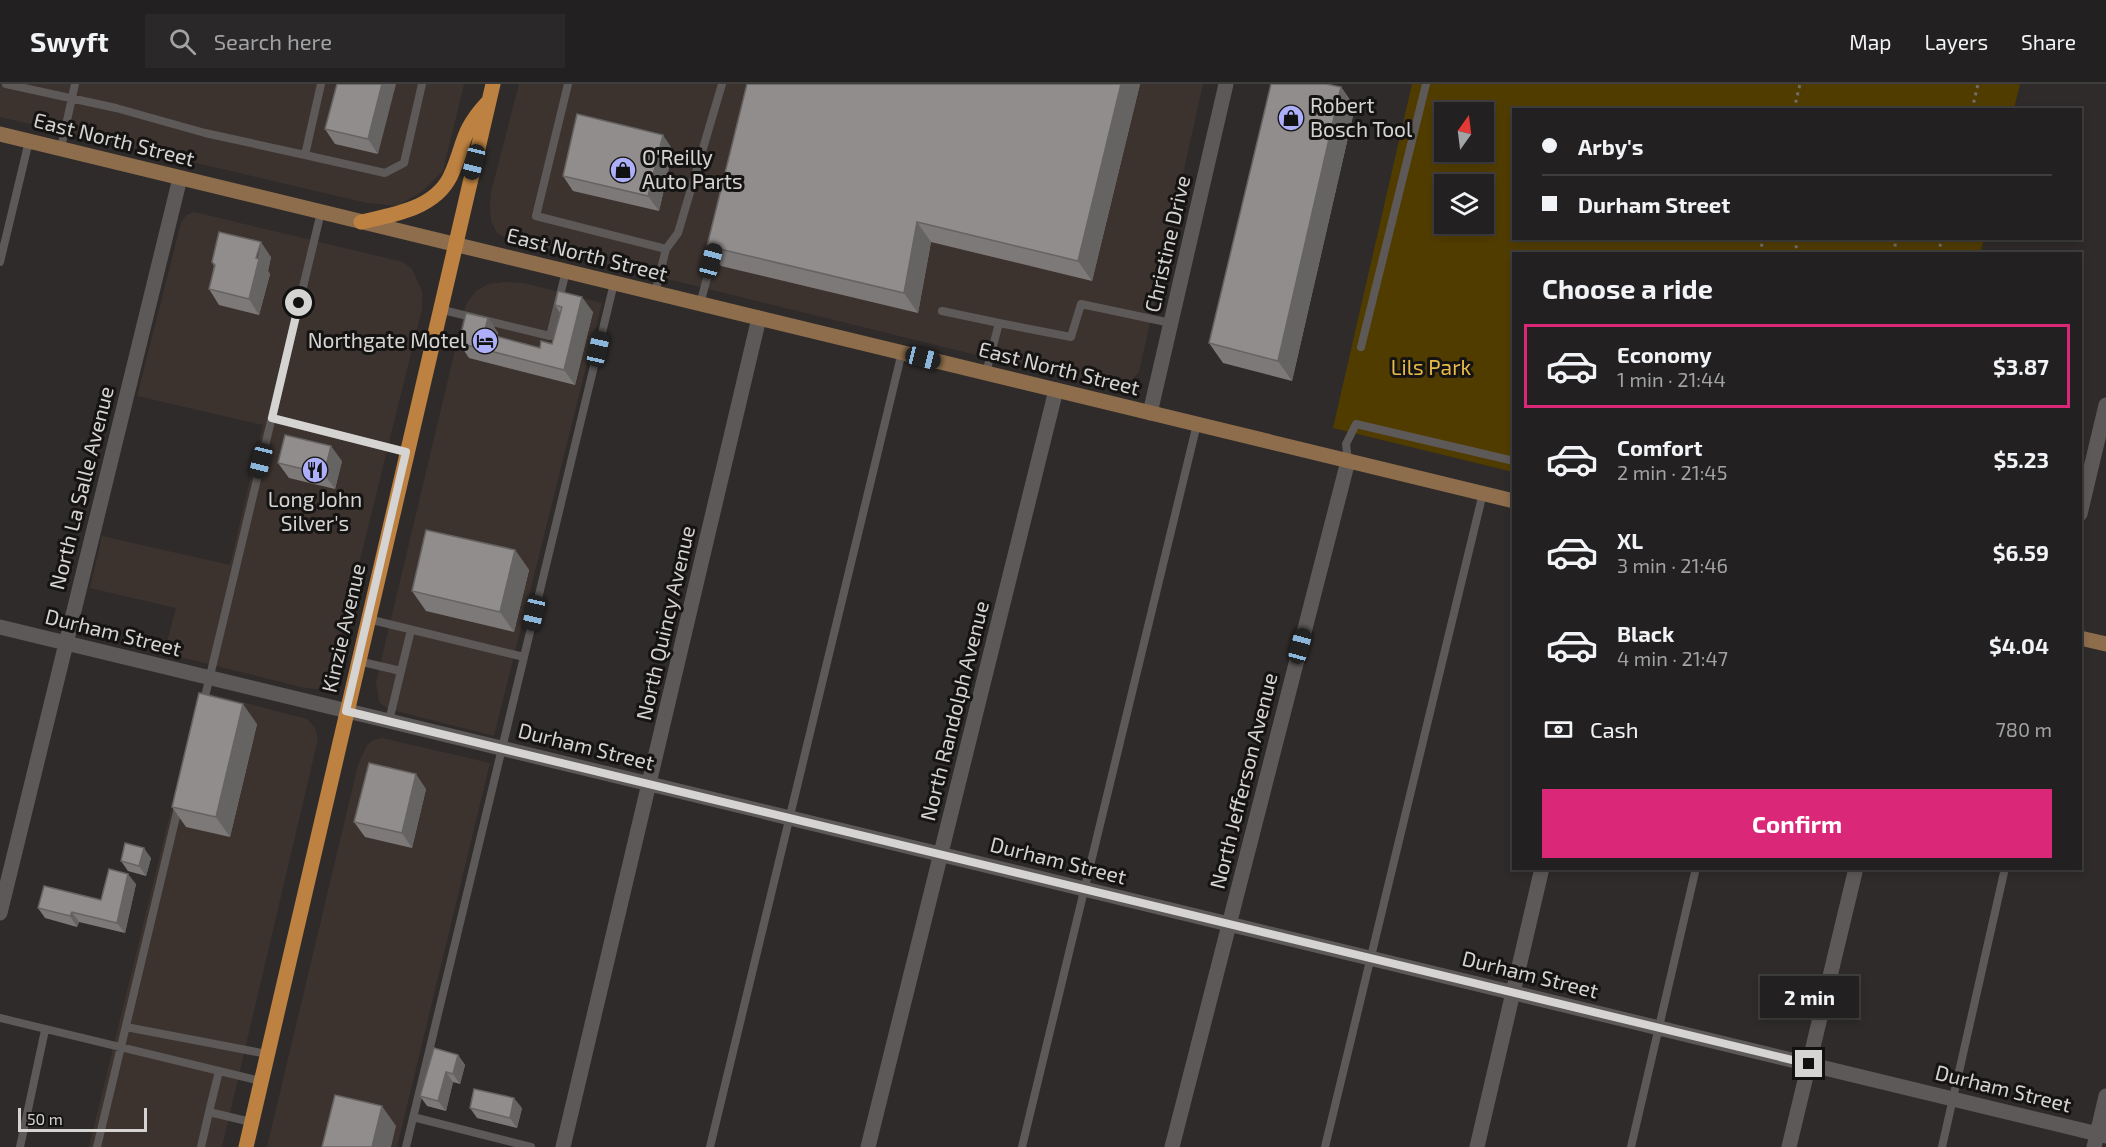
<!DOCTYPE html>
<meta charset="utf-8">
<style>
:root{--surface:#222020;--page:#2a2829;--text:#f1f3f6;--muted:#a2a3a5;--line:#3f3e3e;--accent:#db2777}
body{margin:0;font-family:"Exo 2",sans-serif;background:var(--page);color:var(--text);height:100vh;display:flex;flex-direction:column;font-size:22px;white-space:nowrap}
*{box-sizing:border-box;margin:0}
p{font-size:20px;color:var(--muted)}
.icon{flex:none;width:33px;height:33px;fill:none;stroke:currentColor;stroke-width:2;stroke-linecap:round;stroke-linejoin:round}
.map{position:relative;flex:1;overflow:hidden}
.side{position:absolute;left:1512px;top:168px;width:570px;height:618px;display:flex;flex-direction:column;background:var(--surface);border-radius:0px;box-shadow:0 3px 9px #0003,0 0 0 2px var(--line)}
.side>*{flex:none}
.banner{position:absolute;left:1512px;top:24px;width:570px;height:132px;border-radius:0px;box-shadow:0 3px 9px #0003,0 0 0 2px var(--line);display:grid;align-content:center;height:132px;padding:0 30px;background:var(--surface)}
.needle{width:39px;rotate:14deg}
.tools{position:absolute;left:1434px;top:18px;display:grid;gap:12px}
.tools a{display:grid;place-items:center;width:60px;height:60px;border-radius:0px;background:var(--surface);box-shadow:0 3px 9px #0003,0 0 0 2px var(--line);font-size:30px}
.scale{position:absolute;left:18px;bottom:15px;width:129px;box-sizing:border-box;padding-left:6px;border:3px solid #d6d4d3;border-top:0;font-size:16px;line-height:21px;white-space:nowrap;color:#d6d4d3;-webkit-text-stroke:4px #151413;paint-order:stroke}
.end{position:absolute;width:27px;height:27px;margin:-14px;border:8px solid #d6d4d3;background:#111;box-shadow:0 0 0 3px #111}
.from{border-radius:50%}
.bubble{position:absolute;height:42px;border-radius:0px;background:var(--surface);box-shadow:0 3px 9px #0003,0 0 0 2px var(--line);font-size:20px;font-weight:700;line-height:42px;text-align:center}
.car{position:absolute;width:18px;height:36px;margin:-18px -9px;border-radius:8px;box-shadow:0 0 4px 2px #0007;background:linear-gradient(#222 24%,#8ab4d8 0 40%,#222 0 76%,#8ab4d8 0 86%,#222 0)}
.banner b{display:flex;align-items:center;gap:21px;height:57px;font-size:22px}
.banner b+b{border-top:2px solid var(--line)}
.banner i{width:15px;height:15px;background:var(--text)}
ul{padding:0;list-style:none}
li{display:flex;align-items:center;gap:18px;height:84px;margin:0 12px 9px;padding:0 18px;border:3px solid transparent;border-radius:0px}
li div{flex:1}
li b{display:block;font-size:22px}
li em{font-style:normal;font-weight:700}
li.current{border-color:var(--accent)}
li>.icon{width:54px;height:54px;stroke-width:1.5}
h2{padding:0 30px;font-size:27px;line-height:72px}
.pay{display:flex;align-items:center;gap:15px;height:66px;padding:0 30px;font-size:22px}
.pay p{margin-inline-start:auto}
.primary-button{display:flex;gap:12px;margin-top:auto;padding:12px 30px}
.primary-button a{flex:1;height:69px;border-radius:0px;background:var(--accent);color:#fff;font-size:24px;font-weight:700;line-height:69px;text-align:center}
header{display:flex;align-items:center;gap:36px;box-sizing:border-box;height:84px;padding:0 30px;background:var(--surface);border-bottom:2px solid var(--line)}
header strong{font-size:28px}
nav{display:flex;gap:33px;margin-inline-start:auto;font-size:21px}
.search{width:420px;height:54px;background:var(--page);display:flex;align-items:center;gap:15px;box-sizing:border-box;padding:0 21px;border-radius:0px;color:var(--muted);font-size:22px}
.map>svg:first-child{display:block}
.built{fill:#3c332f}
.green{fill:#513c00;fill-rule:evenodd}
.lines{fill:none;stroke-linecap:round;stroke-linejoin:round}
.path{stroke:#6f6c6b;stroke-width:3;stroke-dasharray:3 4.5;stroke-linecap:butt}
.lane{stroke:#5d5958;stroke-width:8}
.street{stroke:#5d5958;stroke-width:15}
.secondary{stroke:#8d6d4c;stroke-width:15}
.primary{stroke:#bd8241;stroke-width:15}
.wall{fill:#7e7979}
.shaded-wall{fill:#666363}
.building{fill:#928d8d;stroke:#666363;stroke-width:1.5}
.route{stroke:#d6d4d3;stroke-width:8}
.labels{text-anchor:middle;stroke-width:6;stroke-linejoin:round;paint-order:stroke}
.poi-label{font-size:21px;fill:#d6d4d3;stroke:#151413;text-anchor:start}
.street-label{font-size:21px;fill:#d6d4d3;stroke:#151413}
.park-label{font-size:21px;fill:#e9bb48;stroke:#151413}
</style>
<header>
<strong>Swyft</strong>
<div class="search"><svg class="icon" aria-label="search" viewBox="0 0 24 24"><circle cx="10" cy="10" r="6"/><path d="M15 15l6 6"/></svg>Search here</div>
<nav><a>Map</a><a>Layers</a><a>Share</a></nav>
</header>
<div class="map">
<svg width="2106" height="1063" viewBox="0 0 2106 1063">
<rect width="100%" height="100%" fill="#2e2b2a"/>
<path class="built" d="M0 0H464L443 87 423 107 397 122 367 119 0 33Z
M519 0H1203L1139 288 1132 296 1111 304 509 156 497 149 491 137 490 124 491 108Z
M194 128 403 178 412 185 422 207V225L331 593 326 602 318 605 305 604 164 569 176 524 90 504 102 452 230 481 263 341 137 312 181 139 186 131Z
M505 198 524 199 602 219 494 652 388 625 379 618 376 598 466 220 476 207 488 200Z
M200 607 307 635 315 644 318 655 222 1063H89Z
M382 654 490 679 397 1063H267L358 681 367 661 373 656Z"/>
<path class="green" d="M1412 0H2020L2014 25 1514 26V154L1984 155 1980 169 1514 170 1513 388 1333 344ZM1444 28H1484V68H1444ZM1444 100H1484V140H1444Z"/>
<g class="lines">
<path class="path" d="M1794 26 1800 0
M1972 26 1978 0
M1794 154 1798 170
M1760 170 1763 154
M1894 170 1896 154
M1938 170 1942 154"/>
<path class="lane" d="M6 0 116 24 205 49 305 71
M321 0 305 71 385 89 404 79 422 0
M568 0 536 132 666 165 655 209
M61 64 75 0
M666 165 678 149 722 0
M0 178 29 57
M700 220 716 161
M439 225 550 252 566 187
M942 227 999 239
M1361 263 1426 0
M986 289 999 239 1071 253 1081 220 1171 239
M272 334 406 368
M1348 377 1346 360 1356 340 1514 377
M368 535 524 573
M358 577 401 587 411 546
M203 621 321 128
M389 637 401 587
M0 934 261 997
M126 943 267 970
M209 1028 219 987
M413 1033 531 1063
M20 1063 45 946
M97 1063 179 720
M201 1063 209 1028 251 1038
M406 1063 614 199
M710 1063 902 268
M1022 1063 1197 340
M1325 1063 1483 409
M1631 1063 1696 784
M1942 1063 2005 784"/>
<path class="street" d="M1150 329 1226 0
M2080 430 2106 321
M0 543 2106 1052
M0 829 180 94
M563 1063 759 234
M868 1063 1056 306
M1172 1063 1348 377
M1477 1063 1542 784
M1789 1063 1856 784
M2094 1063 2106 1012"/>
<path class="secondary" d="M0 50 1514 417
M2080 554 2106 560"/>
<path class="primary" d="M361 138C392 131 434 125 450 93 465 61 460 48 487 19
M246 1063 493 0"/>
</g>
<path class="wall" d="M337 0 378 70 335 60 325 45Z
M747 0H1140L1092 197 931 158 918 229 721 182 707 162Z
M1341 3 1355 23 1292 297 1223 279 1209 259Z
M673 66 659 127 573 107 563 92Z
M271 173 268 187 270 190 259 231 219 221 209 205 214 182 212 178Z
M555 221 593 228 575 301 469 274 459 259 488 234 498 249 497 252 540 264 552 260 560 229Z
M342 377 335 405 289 394 278 379Z
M515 466 529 486 514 548 426 527 412 507Z
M257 640 230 753 186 743 172 723Z
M426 705 412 764 365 753 354 738Z
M151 774 146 792 128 787 121 777Z
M136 800 125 849 79 838 77 843 45 834 38 824 101 816Z
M458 971 465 981 460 1000 453 998 446 1027 427 1022 420 1012Z
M470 1024H522L517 1044 477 1034Z"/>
<path class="shaded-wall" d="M382 0H396L378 70 368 55Z
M1121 0H1140L1092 197 1078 177Z
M1341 3 1355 23 1292 297 1278 277Z
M663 51 673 66 659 127 648 112Z
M917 138 931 158 918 229 904 209Z
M261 158 271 173 268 187 270 190 259 231 249 215Z
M582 213 593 228 575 301 564 286Z
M488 234 498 249 495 264 484 249Z
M331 362 342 377 335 405 324 390Z
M515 466 529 486 514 548 500 528Z
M243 620 257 640 230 753 216 733Z
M416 690 426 705 412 764 402 749Z
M144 764 151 774 146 792 139 782Z
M128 790 136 800 125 849 117 839Z
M72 828 79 838 77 843 70 832Z
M458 971 465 981 460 1000 453 990Z
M446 988 453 998 446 1027 438 1017Z
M514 1014 522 1024 517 1044 510 1034Z
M382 1022 396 1042 391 1063H372Z"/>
<path class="building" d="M337 0H382L368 55 325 45Z
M747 0H1121L1078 177 917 138 904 209 707 162Z
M1271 0H1326L1341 3 1278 277 1209 259Z
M577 30 663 51 648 112 563 92Z
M219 148 261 158 256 174 259 175 249 215 209 205 215 181 212 178Z
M558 207 582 213 564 286 459 259 466 229 488 234 484 249 540 264 541 257 552 260 562 223 555 221Z
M285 351 331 362 324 390 278 379Z
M426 446 515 466 500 528 412 507Z
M199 609 243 620 216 733 172 723Z
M369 679 416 690 402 749 354 738Z
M125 759 144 764 139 782 121 777Z
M109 785 128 790 117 839 72 828 70 832 38 824 44 802 101 816Z
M434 964 458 971 453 990 446 988 438 1017 420 1012Z
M474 1005 514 1014 510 1034 470 1024Z
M335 1011 382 1022 372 1063H322Z"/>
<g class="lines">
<path class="route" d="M299 219 272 334 406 368 346 627 1809 980"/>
</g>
<defs>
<g id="shop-disc" transform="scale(1.35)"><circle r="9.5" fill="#adaffb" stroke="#151413"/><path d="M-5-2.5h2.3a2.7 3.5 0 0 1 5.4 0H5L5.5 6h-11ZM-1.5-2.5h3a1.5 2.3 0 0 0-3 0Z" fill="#111"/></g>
<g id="hotel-disc" transform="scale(1.35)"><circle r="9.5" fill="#adaffb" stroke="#151413"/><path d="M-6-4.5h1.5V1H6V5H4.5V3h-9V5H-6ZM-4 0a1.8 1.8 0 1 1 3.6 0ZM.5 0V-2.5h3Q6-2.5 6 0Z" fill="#111"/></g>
<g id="restaurant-disc" transform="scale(1.35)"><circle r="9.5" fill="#adaffb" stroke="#151413"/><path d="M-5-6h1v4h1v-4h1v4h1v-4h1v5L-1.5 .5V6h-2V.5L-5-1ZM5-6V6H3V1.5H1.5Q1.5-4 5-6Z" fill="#111"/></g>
</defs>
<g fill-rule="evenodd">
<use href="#shop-disc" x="1291" y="34"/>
<use href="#shop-disc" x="623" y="86"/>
<use href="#hotel-disc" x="485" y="257"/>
<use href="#restaurant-disc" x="315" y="386"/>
</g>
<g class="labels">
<g class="poi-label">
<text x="1310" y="29">Robert<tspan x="1310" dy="24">Bosch Tool</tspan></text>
<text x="642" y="81">O'Reilly<tspan x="642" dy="24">Auto Parts</tspan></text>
<text x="466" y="264" text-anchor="end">Northgate Motel</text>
<text x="315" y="423" text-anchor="middle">Long John<tspan x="315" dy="24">Silver's</tspan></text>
</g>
<g class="street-label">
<text transform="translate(114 56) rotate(14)" y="7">East North Street</text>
<text transform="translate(1168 160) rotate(-77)" y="7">Christine Drive</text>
<text transform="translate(587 171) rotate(14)" y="7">East North Street</text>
<text transform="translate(1059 285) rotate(14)" y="7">East North Street</text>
<text transform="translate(82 404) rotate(-76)" y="7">North La Salle Avenue</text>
<text transform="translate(666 539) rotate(-77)" y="7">North Quincy Avenue</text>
<text transform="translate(344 544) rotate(-77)" y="7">Kinzie Avenue</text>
<text transform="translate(113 549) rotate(14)" y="7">Durham Street</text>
<text transform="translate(955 627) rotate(-76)" y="7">North Randolph Avenue</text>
<text transform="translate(586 663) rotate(14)" y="7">Durham Street</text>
<text transform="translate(1244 697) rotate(-76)" y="7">North Jefferson Avenue</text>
<text transform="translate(1058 777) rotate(14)" y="7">Durham Street</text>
<text transform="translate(1530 891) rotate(14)" y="7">Durham Street</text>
<text transform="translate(2003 1005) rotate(14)" y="7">Durham Street</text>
</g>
<g class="park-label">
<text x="1431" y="291">Lils Park</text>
</g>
</g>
</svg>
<div class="tools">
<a><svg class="needle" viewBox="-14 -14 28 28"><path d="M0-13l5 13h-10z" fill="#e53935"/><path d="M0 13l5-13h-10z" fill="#a2a3a5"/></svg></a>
<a><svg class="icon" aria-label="layers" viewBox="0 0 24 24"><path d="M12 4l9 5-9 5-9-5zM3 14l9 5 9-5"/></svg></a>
</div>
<div class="scale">50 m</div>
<i class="end from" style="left:299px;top:219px"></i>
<i class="end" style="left:1809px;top:980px"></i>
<div class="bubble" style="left:1760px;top:892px;width:99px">2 min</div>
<i class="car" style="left:474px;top:78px;rotate:194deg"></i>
<i class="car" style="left:711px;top:177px;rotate:15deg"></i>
<i class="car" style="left:598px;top:265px;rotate:13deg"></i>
<i class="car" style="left:923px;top:274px;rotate:104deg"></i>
<i class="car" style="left:261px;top:377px;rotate:194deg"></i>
<i class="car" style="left:534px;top:529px;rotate:193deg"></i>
<i class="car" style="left:1300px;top:562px;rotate:15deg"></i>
<div class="banner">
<b><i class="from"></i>Arby's</b>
<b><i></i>Durham Street</b>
</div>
<section class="side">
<h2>Choose a ride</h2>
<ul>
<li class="current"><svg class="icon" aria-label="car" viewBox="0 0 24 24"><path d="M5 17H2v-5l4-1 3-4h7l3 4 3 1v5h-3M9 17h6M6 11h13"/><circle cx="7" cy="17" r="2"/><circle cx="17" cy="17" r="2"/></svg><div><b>Economy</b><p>1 min · 21:44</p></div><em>$3.87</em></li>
<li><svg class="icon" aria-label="car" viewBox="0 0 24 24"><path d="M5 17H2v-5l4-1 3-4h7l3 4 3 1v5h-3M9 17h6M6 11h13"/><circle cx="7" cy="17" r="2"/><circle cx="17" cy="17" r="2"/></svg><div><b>Comfort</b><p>2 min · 21:45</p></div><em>$5.23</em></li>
<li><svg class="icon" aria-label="car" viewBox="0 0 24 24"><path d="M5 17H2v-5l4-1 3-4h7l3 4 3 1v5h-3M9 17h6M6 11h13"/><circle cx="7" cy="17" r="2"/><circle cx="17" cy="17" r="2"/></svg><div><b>XL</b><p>3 min · 21:46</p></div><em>$6.59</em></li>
<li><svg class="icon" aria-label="car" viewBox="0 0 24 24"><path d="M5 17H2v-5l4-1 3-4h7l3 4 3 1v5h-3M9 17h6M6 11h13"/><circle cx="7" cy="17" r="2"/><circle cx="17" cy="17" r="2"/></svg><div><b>Black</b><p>4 min · 21:47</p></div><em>$4.04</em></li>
</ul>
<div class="pay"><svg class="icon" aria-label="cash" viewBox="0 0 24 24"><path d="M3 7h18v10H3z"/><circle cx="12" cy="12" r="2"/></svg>Cash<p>780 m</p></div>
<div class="primary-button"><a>Confirm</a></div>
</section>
</div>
